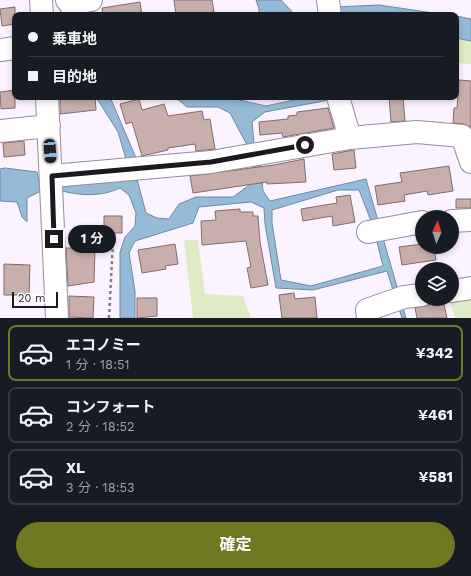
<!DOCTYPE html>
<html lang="ja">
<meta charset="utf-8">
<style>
:root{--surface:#171b24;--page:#20242c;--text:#f1f3f6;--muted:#9ea1a6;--line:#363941;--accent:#707822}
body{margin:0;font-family:"Work Sans","Noto Sans JP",sans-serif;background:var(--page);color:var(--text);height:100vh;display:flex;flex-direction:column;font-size:15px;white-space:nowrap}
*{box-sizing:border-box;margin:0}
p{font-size:13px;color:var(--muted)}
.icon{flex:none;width:22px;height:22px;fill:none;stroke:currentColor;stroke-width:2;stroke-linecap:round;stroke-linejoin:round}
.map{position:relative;height:318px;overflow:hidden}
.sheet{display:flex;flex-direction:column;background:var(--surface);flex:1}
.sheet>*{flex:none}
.banner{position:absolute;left:12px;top:12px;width:447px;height:88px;border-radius:8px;box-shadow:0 2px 6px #0003;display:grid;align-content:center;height:88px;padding:0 16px;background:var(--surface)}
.needle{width:26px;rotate:3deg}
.controls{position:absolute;left:415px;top:210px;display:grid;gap:8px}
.controls a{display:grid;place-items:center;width:44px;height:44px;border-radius:50%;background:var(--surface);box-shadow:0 2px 6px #0003;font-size:20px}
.scale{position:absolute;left:12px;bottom:10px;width:46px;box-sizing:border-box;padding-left:4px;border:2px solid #1d181f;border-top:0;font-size:11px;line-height:14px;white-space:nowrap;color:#1d181f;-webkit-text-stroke:3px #fff;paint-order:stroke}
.end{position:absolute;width:18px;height:18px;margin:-9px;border:5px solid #1d181f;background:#fff;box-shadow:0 0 0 2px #fff}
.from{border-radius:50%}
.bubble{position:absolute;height:28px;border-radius:14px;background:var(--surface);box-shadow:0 2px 6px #0003;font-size:13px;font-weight:700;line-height:28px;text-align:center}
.car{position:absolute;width:12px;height:24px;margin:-12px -6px;border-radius:5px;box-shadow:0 0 3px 1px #0007;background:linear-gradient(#222 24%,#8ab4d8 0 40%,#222 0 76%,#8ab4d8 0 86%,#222 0)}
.banner b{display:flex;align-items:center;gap:14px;height:38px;font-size:15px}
.banner b+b{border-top:1px solid var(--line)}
.banner i{width:10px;height:10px;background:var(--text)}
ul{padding:7px 0 0;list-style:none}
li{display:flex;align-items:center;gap:12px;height:56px;margin:0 8px 6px;padding:0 8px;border:2px solid var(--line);border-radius:8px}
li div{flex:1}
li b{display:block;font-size:15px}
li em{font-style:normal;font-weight:700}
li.selected{border-color:var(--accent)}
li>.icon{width:36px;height:36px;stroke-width:1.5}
.action{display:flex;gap:8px;margin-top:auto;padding:8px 16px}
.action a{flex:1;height:46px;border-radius:24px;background:var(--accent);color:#fff;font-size:16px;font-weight:700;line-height:46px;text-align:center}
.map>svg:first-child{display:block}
.green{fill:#deebc4}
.water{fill:#95bbd8;stroke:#718aa0;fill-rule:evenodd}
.building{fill:#c9afac;stroke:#836b69}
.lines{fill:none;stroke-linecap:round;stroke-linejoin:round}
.minor-casing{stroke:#988b9e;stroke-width:24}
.path{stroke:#837d86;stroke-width:2.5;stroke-dasharray:3 3;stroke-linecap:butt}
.minor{stroke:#fff;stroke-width:22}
.route{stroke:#1d181f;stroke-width:5}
</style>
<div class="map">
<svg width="471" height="318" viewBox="0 0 471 318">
<rect width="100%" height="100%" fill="#fbf3ff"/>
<path class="green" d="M456 38 471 41V64L456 63Z
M184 240H198L205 294 243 296 251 318H187L193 317Z
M471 297V318H455L449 299Z"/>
<path class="water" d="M256 0H281L295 15 316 14 334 10 335 7 379 5 447 15H255L259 14V9Z
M456 16 471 19V41L456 38Z
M96 97H110L136 158 126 159 118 132Z
M175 97H194L196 99 226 97 266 106 308 97H329V100L265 112 252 122 254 143 260 161 263 191 270 201 366 179 406 318H402L387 271 313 290 276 288 265 224 264 208 251 202 199 207 193 223 135 241 129 253 135 291V318H120V252L125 237 135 226 136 213 129 195 120 188C101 197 79 196 59 190L67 181 137 179 146 213 157 218 169 219 179 204 196 197H233L248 186 253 163 247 145 230 113 218 107H187ZM338 190H359L373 226 383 266 311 286 281 280 272 223V210Z
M5 168 37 172 41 191 27 198V222L22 217 17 202 0 201V169Z"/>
<path class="building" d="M174 0H212L214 12 197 15H176Z
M140 2 142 15H103L102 8Z
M15 7V24L2 26 0 9Z
M459 80 471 81V127L463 124 453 123 454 108H457Z
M15 90V108L1 109 0 92Z
M60 97H82V99L95 97 96 110 60 114Z
M389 97H403L405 121 391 122Z
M139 99 142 110 164 104 168 116 202 111 204 120 210 119 215 149 196 151 195 144 168 148V150L142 156 132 122 126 124 120 104Z
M328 108 334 128 283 137 282 133 260 135 259 122 288 119V116L297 115V112Z
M24 141 25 155 4 157 3 143Z
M354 150 356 168 334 170 332 154Z
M304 159 306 182 267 184V182L193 193 190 176 274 165Z
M449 166 453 191 428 195 427 191 404 195 405 201 378 205 375 186 402 182 400 173Z
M350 195 355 222 333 226 332 216 303 221 301 209 337 203 336 197Z
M456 199H471V208H456Z
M240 209V212H253V216H258L260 242 268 285 251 288 247 268 251 267 246 241 202 245 201 221 216 220 215 211Z
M104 216H122V233H104Z
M175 244 178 264 165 266 166 269 142 273 138 250Z
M422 244V247H434L436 260 402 265 399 247Z
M66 248H95L94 282 68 286Z
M4 264 30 265 29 295H4Z
M294 293 295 299 315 297 317 318H282L279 295Z
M69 296 94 297 93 318 69 317Z
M137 298H157V316L137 318Z
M434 299 443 300 447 318H417L415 308 429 305Z"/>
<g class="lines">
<g class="minor-casing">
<path id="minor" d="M41 0 42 15
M67 0 70 4 91 0
M328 0 330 15
M0 50 15 48
M47 97 57 318
M338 97 350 138
M0 131 49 126
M52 176 211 162 350 138 417 132 462 136 471 162
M452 221 471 220
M368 232 422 222
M452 291 471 288
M368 318 367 310 404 297 422 295"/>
</g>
<path class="path" d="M109 318 113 241"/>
<use href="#minor" class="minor"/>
</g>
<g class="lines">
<path class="route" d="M54 239 52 176 211 162 305 145"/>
</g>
</svg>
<div class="controls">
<a><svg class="needle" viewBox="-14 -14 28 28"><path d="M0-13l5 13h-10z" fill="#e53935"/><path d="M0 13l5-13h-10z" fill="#9ea1a6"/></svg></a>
<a><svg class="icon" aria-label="layers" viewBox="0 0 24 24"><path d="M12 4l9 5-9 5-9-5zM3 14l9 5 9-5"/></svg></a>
</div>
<div class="scale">20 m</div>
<i class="end from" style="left:305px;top:145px"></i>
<i class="end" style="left:54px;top:239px"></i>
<div class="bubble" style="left:68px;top:225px;width:48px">1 分</div>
<i class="car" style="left:50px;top:151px;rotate:176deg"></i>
<div class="banner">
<b><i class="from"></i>乗車地</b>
<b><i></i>目的地</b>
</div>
</div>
<section class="sheet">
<ul>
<li class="selected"><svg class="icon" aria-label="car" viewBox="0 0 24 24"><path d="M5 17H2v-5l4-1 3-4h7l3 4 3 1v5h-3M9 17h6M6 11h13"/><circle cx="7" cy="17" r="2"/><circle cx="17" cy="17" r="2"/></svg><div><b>エコノミー</b><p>1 分 · 18:51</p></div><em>¥342</em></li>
<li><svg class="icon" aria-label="car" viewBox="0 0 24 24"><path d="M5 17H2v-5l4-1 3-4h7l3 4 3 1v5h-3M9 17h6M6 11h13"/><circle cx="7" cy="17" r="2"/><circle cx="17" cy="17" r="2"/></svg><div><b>コンフォート</b><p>2 分 · 18:52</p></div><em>¥461</em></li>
<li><svg class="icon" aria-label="car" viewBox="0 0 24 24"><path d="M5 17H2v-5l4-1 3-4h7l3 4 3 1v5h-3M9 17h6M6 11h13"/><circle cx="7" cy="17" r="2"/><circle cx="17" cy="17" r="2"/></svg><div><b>XL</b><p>3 分 · 18:53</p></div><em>¥581</em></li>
</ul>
<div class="action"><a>確定</a></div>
</section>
